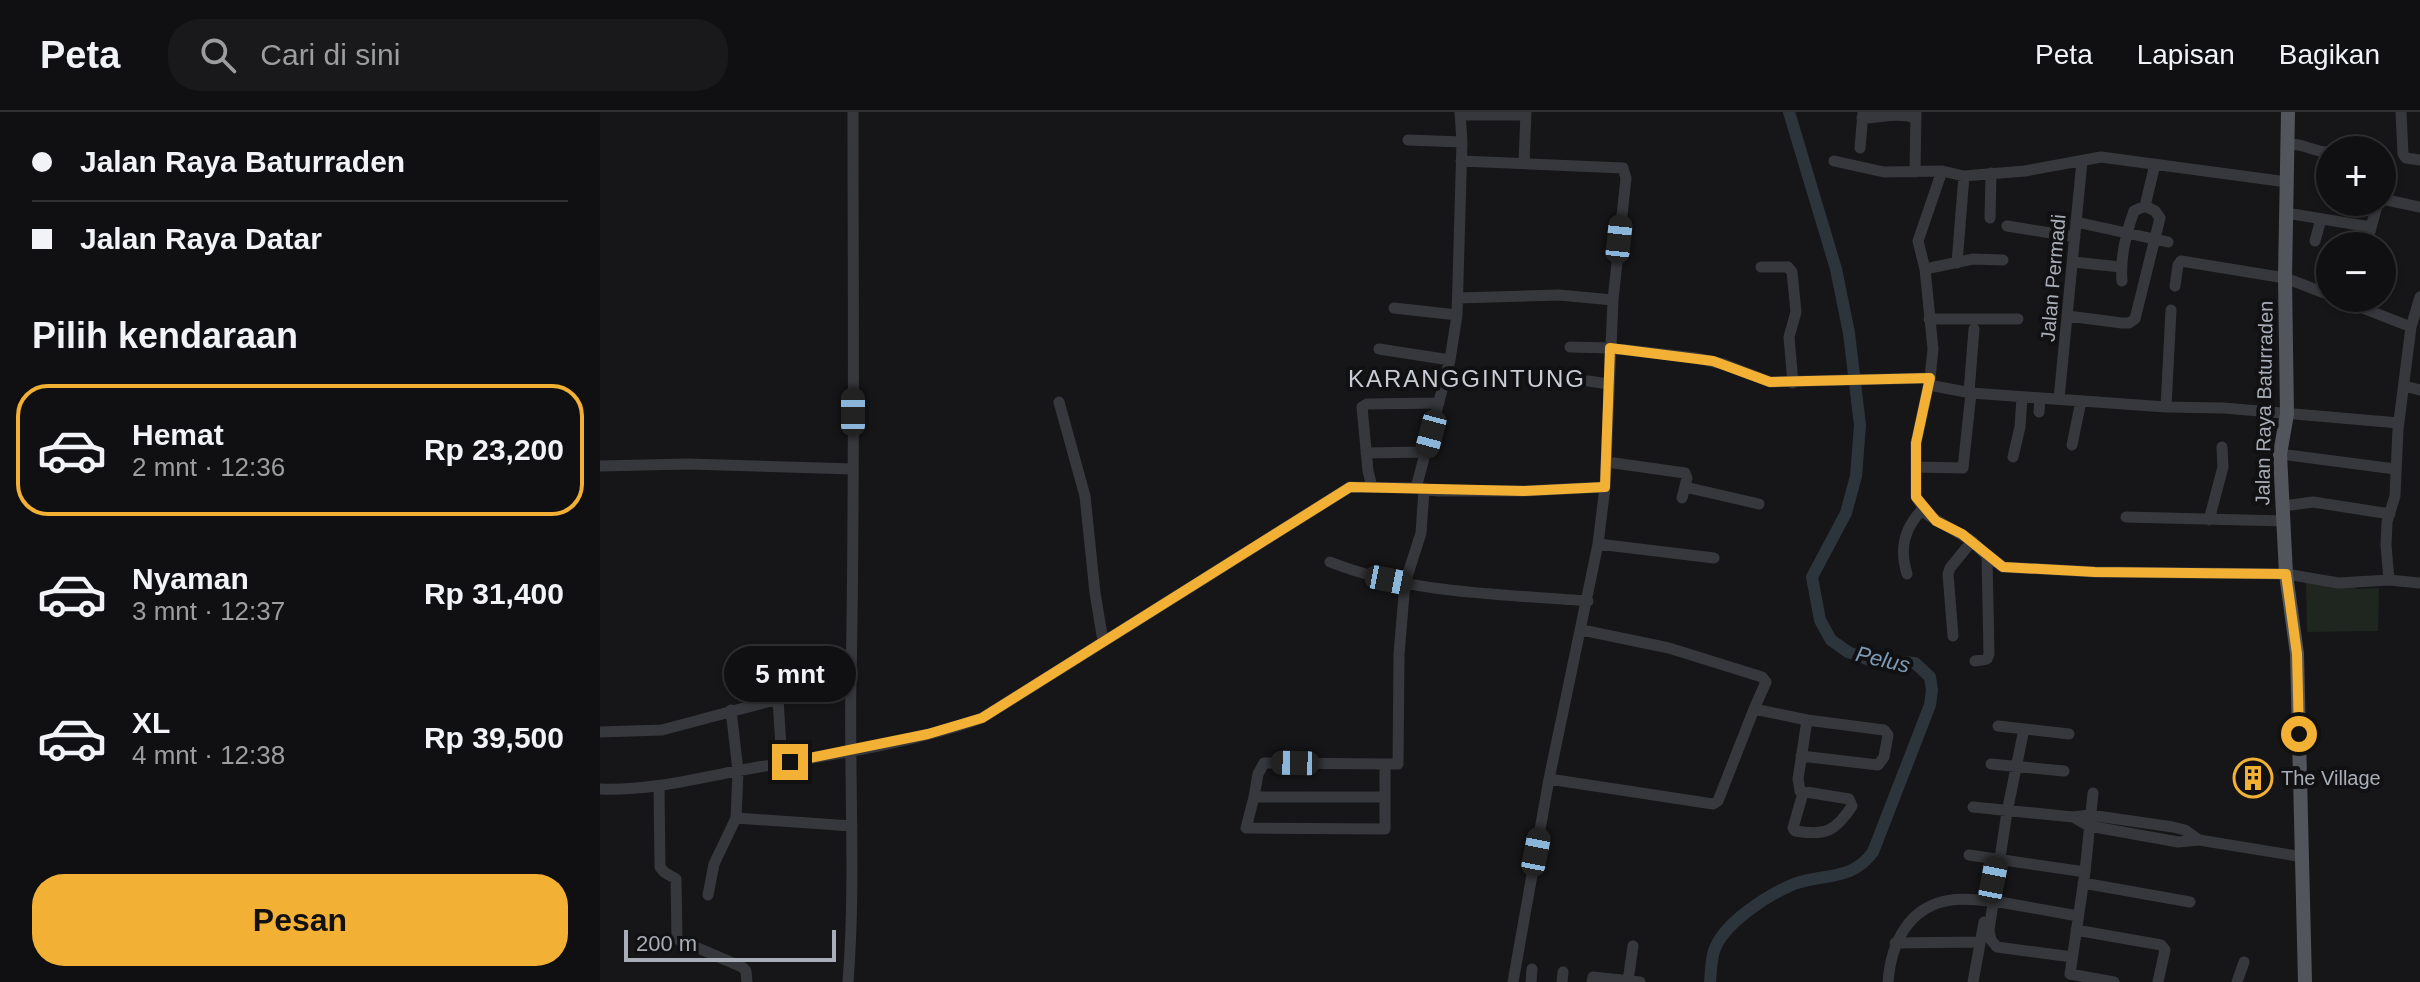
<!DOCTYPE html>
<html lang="id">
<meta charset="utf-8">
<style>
:root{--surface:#101012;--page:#19191b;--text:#f1f3f6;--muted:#9c9d9f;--line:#303032;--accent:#f2b134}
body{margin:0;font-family:Arial,sans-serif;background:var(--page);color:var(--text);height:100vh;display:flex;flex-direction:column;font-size:30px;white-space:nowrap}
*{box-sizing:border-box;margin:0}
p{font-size:26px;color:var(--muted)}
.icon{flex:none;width:44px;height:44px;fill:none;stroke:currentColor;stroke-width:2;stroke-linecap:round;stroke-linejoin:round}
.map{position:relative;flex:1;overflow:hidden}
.details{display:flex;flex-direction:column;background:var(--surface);width:600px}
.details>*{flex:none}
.top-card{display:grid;align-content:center;height:176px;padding:0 32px;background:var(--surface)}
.fabs{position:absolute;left:1716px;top:24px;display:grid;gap:16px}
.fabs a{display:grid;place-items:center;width:80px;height:80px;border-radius:50%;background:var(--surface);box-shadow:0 2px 6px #0004,0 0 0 2px var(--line);font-size:40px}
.scale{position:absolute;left:24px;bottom:20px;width:212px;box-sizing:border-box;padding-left:8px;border:4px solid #a8adb8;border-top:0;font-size:22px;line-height:28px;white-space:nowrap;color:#a8adb8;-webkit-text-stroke:6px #111113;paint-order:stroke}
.end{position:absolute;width:36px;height:36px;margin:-18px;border:10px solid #f2b134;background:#111;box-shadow:0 0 0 4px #111}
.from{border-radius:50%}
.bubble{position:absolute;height:56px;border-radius:28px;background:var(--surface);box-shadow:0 2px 6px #0004,0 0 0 2px var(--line);font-size:26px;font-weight:700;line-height:56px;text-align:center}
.car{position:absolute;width:24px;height:48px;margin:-24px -12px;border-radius:10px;box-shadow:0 0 6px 2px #0007;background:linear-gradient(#222 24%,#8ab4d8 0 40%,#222 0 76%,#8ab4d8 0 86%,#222 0)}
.top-card b{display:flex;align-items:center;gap:28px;height:76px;font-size:30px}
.top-card b+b{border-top:2px solid var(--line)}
.top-card i{width:20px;height:20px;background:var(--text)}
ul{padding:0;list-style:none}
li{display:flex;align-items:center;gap:24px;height:132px;margin:0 16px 12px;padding:0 16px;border:4px solid transparent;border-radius:32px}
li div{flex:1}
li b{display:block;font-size:30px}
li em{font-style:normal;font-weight:700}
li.on{border-color:var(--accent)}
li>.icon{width:72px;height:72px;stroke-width:1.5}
h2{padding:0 32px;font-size:36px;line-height:96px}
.action{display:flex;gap:16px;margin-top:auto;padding:16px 32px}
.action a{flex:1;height:92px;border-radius:32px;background:var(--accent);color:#111;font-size:32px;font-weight:700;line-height:92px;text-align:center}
header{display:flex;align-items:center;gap:48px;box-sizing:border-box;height:112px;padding:0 40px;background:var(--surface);border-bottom:2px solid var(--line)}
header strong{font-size:38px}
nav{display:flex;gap:44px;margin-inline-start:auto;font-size:28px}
.search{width:560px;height:72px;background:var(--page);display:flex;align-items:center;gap:20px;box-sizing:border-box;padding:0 28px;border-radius:32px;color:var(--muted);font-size:30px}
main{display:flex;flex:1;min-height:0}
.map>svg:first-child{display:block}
.green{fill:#1e261f}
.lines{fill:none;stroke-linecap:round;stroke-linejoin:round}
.river{stroke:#2c353c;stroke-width:12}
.minor{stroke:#37383d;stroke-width:11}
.major{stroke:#53555c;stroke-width:14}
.route{stroke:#f2b134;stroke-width:10}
.labels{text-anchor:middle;stroke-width:8;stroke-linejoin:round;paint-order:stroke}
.street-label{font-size:20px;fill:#a8adb8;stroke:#111113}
.poi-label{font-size:20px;fill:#a8adb8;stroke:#111113;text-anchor:start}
.water-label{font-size:22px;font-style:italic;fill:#7f9bb3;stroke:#111113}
.quarter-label{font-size:24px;letter-spacing:2px;fill:#c9ccd4;stroke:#111113}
</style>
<header>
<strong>Peta</strong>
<div class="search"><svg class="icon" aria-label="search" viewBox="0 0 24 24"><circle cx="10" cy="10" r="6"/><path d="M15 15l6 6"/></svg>Cari di sini</div>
<nav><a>Peta</a><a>Lapisan</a><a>Bagikan</a></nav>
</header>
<main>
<section class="details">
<div class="top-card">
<b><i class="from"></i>Jalan Raya Baturraden</b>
<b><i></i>Jalan Raya Datar</b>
</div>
<h2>Pilih kendaraan</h2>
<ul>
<li class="on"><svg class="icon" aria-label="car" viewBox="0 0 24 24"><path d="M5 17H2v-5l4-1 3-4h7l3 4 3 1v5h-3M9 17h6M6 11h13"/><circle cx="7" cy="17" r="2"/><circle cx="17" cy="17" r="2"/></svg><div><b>Hemat</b><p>2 mnt · 12:36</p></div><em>Rp 23,200</em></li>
<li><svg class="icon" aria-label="car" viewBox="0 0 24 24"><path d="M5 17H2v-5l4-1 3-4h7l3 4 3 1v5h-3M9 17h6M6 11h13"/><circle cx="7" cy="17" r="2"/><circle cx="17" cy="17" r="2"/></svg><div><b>Nyaman</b><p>3 mnt · 12:37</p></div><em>Rp 31,400</em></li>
<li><svg class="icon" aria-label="car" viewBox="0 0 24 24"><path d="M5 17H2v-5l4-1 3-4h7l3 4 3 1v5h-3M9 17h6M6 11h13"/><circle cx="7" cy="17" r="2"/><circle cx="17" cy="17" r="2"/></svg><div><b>XL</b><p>4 mnt · 12:38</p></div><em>Rp 39,500</em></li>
</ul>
<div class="action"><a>Pesan</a></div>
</section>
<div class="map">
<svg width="1820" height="870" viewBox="0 0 1820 870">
<rect width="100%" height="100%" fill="#161618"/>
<path class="green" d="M1706 471 1754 472 1756 477 1779 476 1778 519 1707 520Z"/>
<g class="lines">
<path class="river" d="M1110 870C1111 860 1111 848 1114 839 1123 811 1168 783 1194 772 1223 761 1251 770 1273 740L1330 593 1332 578 1330 565 1315 551 1269 548 1248 540 1231 528 1220 508 1212 465 1246 401 1256 364 1260 313 1249 221 1236 157 1189 0"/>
<path class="minor" d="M1801 0 1803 42 1806 46 1820 48
M860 3H925
M1262 6C1279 6 1299 0 1314 6
M808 28 862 30
M1688 32C1708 32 1711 40 1730 40
M1260 36 1263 1
M861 49 1023 56 1026 66 1013 188 1005 375 998 432 949 667 913 870
M1234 49 1284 60 1342 59 1364 64 1425 59 1501 45 1687 70
M924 51 926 0
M1342 59 1318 129 1325 157 1333 237 1330 266 1316 331V385L1328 403 1372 429 1387 444 1403 455 1495 460 1686 462 1738 471 1789 468 1820 471
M1315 60 1316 0
M1782 87 1820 95
M1545 94 1555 52
M1686 101 1771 115
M1390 106 1391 61
M1476 110 1568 130
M1407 114 1475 125
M1715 129 1721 107
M1766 134 1778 90
M1473 150 1521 155
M1357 151 1364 64
M1161 155H1188L1192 160 1196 200 1189 225 1193 271
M1325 157 1373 147 1403 148
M1575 174 1578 153 1581 149 1685 166 1730 183
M858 186 959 183 1013 188
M1737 186 1811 215 1820 185
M794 196 857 203
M1468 204 1522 211H1529L1535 207 1560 106 1555 99 1545 94 1534 99C1526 121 1520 145 1522 169
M1329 207H1418
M970 235 1010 236 1096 246 1124 252 1170 270 1330 266
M779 237 850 248
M988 269 1009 272
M1329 273 1371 281 1566 295 1624 296 1799 311
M1804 274 1820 278
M1369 280 1374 217
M1459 287 1482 49
M459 290 485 384 495 481 503 529
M1566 295 1571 198
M1439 300 1440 286
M1472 333 1481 289
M766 341 826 340
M1680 342 1795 357
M1413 345 1420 315 1422 285
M1007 350 1085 361 1087 366 1082 386
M0 354 88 352 253 357
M1316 355 1363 356 1371 281
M772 375 768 359 762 295 767 292 839 291
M1085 375 1159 392
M816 376 838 379H924L1005 375
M1683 394 1713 390 1790 402
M1526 405 1684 409
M1609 408 1623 355 1622 335
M998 432 1114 446
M730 450C811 482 902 482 988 489
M1307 462C1299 436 1304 415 1324 396
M1789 468 1786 433 1787 410 1795 384 1798 317 1811 215
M982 518 1069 536 1162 565 1166 570 1154 597 1207 608 1284 618 1288 623 1284 645 1278 653 1201 644
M1353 524 1348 462 1350 456 1372 429
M1375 549 1387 547 1389 542 1387 444
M1398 614 1469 622
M1424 617 1407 700 1389 818 1391 828 1397 835 1472 845
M0 620 62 618 178 587 182 651
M785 652V685H654L658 662 664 651 785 652H798L799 542 805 471 821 421 824 378
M1391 652 1464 659
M949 667 1113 692 1118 689 1154 597
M59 674 60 755 64 760 76 767 77 827 142 855 146 859 147 870
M0 677C52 679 102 665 153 656 229 643 309 632 382 606L750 375 816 376 850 248 857 203 862 30 860 0
M1203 681 1193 716 1195 719C1225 724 1235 720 1252 694L1249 687 1200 679 1198 667 1207 608
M1493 681 1485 760 1470 862 1514 870
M654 685 646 716 785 717V685
M1373 695 1473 705 1490 703 1573 715 1585 718 1599 728
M1473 705 1489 714 1578 730 1599 728 1703 745
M136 706 252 714
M1369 743 1485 760
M1483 771 1590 790
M108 783 114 752 136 706 138 659 131 598
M1394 789 1478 804
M1476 818 1561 833 1565 838 1558 870
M1295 831 1380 830
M1028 869 1033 834
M248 870C256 769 249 669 251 568 255 379 253 189 253 0
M931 870 932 857
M962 870 963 860
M992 870 993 865 1040 870
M1288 870C1291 832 1308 794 1351 788 1363 786 1376 788 1389 789
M1373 870 1384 810
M1637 870 1644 850"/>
<path class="major" d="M1688 0 1685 166 1687 302 1680 342 1686 462 1697 542 1705 870"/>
</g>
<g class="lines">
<path class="route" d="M190 650 328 622 382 606 750 375 924 379 1005 375 1010 236 1113 249 1170 270 1330 266 1316 331V385L1336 409 1362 422 1403 455 1495 460 1686 462 1697 542 1699 622"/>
</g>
<defs>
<g id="building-ring" transform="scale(2)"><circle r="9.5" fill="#111113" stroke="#f2b134" stroke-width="1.5"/><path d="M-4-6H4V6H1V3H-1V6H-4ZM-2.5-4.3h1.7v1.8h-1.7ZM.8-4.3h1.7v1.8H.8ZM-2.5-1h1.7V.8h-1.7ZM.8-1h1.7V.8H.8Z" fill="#f2b134"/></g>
</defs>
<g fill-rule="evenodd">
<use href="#building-ring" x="1653" y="666"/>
</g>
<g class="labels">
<g class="street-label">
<text transform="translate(1453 166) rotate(-85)" y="7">Jalan Permadi</text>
<text transform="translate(1664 291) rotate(-89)" y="7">Jalan Raya Baturraden</text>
</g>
<g class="poi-label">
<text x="1681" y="673">The Village</text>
</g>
<g class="water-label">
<text transform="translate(1283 547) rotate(13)" y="8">Pelus</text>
</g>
<g class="quarter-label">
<text x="867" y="275">KARANGGINTUNG</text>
</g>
</g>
</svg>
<div class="fabs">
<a>+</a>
<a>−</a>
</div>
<div class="scale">200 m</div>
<i class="end from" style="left:1699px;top:622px"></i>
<i class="end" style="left:190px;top:650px"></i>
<div class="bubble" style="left:124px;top:534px;width:132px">5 mnt</div>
<i class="car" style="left:1019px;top:127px;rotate:6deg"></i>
<i class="car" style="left:253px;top:300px;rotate:0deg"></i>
<i class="car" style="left:831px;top:322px;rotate:195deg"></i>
<i class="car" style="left:789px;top:468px;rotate:101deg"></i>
<i class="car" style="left:695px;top:651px;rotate:271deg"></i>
<i class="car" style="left:936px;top:740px;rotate:11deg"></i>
<i class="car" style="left:1393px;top:768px;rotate:11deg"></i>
</div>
</main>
